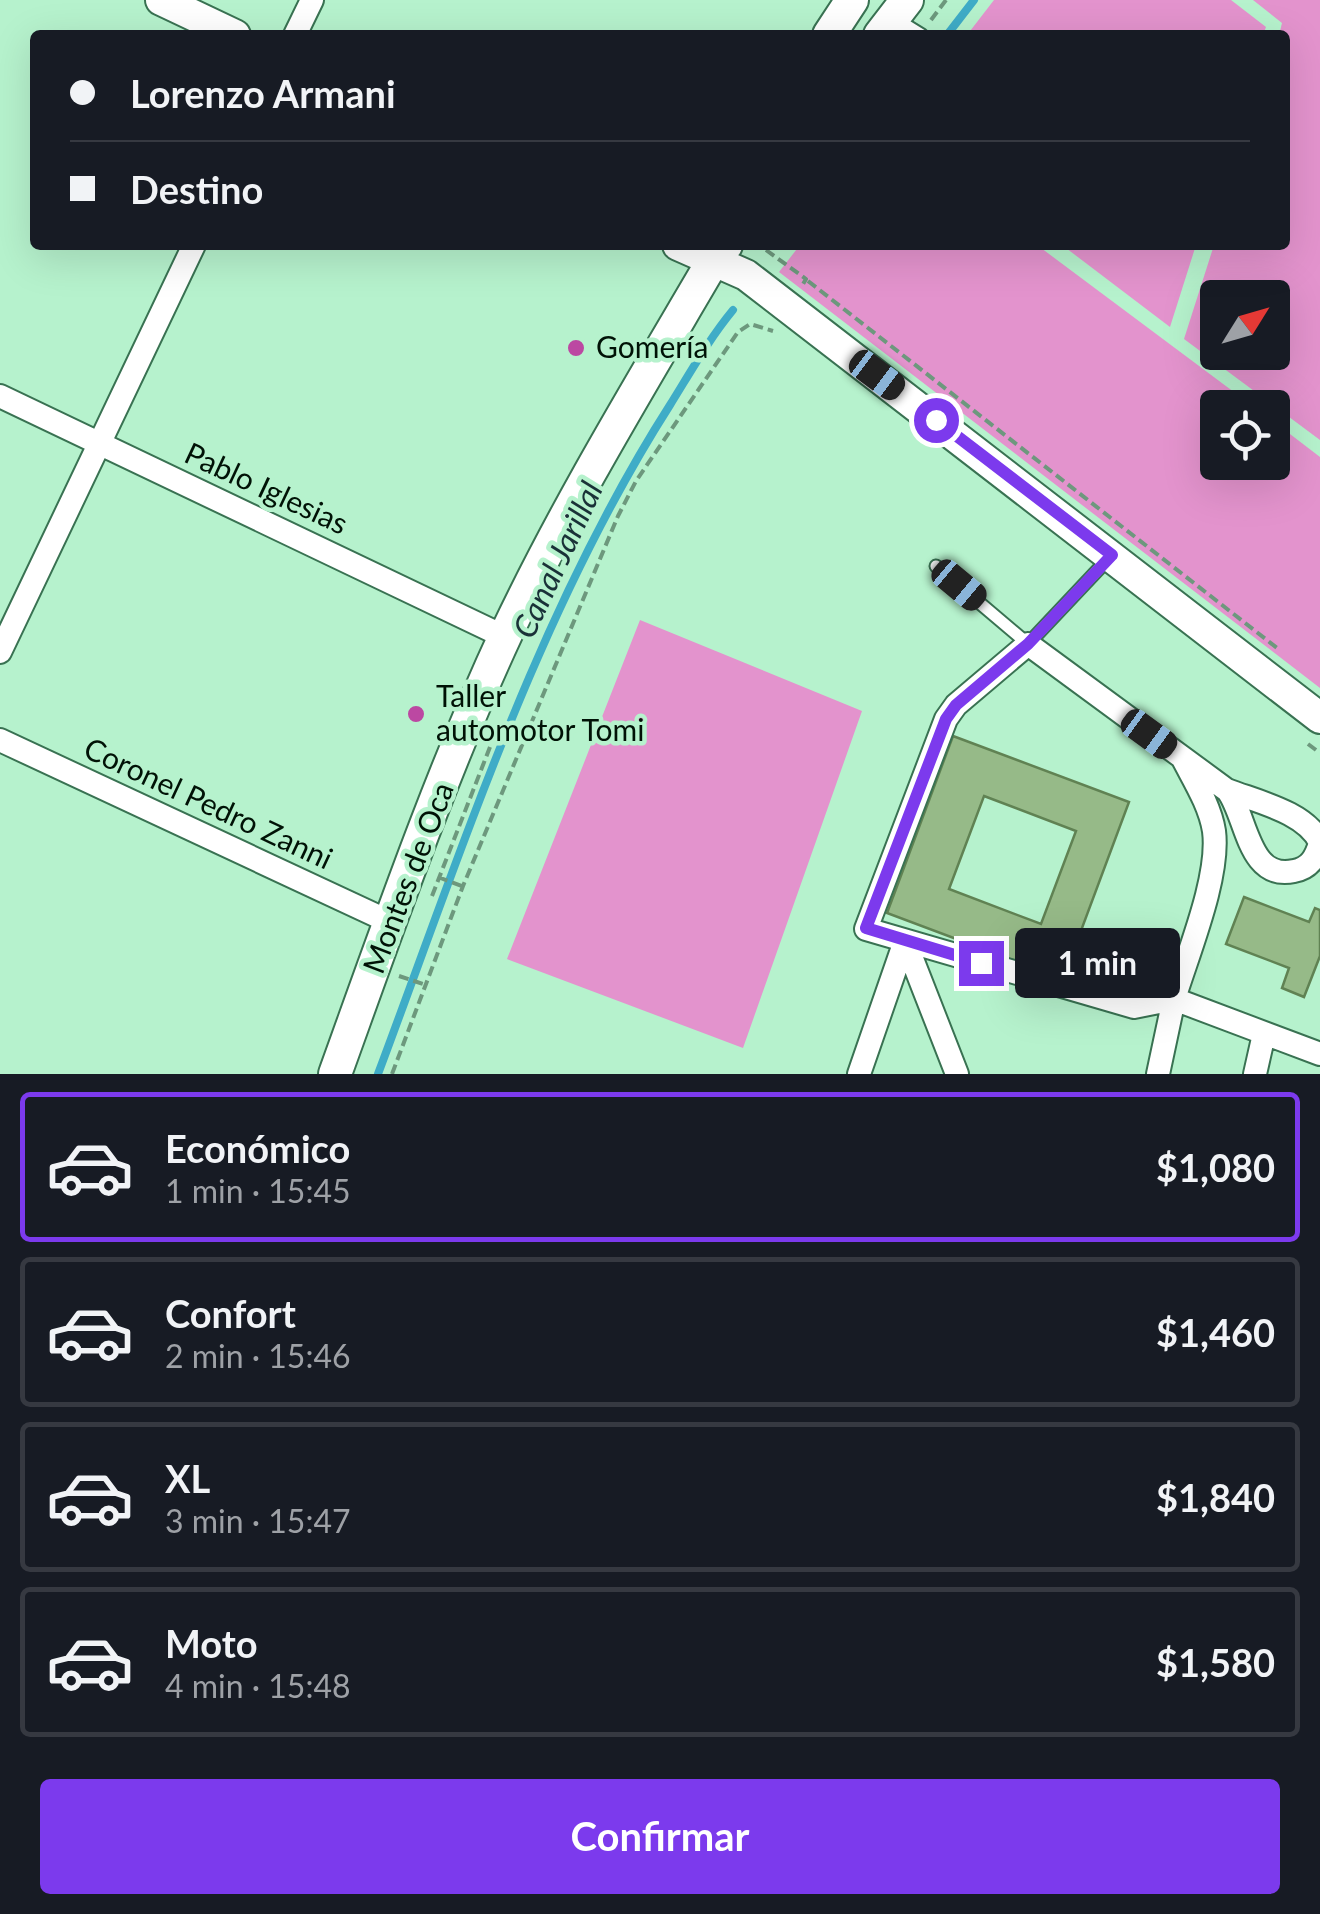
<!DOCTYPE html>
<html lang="es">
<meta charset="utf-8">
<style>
:root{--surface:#171b24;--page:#20242c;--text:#f1f3f6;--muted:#9ea1a6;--line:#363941;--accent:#7c3aed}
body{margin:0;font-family:Lato,sans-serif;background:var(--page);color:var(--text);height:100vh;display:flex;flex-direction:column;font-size:38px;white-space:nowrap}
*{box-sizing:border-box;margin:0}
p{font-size:32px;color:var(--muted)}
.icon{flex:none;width:55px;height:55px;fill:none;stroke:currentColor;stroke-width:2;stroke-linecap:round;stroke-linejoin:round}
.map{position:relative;height:1074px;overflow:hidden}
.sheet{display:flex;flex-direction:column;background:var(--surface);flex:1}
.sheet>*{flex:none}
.banner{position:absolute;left:30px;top:30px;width:1260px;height:220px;border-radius:10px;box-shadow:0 10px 40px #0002;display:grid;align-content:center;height:220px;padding:0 40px;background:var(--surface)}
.needle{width:65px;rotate:53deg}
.controls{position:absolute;left:1200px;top:280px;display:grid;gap:20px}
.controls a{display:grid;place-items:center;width:90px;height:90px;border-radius:10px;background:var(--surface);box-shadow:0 10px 40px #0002;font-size:50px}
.end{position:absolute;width:45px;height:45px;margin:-22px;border:12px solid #7c3aed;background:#fff;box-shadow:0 0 0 5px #fff}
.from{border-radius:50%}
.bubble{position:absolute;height:70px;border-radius:10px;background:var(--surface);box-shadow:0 10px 40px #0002;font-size:32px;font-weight:700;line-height:70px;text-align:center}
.car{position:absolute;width:30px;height:60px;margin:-30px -15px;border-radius:12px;box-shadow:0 0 8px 2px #0007;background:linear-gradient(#222 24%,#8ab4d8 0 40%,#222 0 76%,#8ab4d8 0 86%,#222 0)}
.banner b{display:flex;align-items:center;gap:35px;height:95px;font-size:38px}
.banner b+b{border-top:2px solid var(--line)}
.banner i{width:25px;height:25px;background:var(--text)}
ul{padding:18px 0 0;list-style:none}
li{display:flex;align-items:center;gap:30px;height:150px;margin:0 20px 15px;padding:0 20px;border:5px solid var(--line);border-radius:10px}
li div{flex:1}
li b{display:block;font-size:38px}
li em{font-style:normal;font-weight:700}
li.selected{border-color:var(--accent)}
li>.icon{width:90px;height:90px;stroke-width:1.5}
.cta{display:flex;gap:20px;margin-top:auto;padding:20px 40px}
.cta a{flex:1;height:115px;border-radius:10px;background:var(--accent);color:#fff;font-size:40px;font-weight:700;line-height:115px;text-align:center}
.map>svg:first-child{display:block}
.green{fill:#e393cd;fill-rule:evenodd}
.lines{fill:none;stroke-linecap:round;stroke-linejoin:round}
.stream{stroke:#3facc7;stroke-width:8}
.building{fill:#96ba88;stroke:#608253;stroke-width:2.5;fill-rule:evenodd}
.service-casing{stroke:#397252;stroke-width:15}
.minor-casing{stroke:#397252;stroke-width:26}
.tertiary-casing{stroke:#397252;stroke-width:34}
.secondary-casing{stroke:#397252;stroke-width:36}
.path{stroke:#6d987d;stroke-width:4;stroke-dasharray:10 5;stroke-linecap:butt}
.service{stroke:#fff;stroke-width:11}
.minor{stroke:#fff;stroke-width:22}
.tertiary{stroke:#fff;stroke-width:30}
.secondary{stroke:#fff;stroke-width:32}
.route{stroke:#7c3aed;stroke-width:12}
.poi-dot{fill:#bc48a2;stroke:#b6f2cd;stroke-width:4}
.labels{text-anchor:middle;stroke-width:9;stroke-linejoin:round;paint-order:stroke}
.poi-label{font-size:30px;fill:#001206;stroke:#b6f2cd;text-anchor:start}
.street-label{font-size:30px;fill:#001206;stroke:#b6f2cd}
.water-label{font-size:32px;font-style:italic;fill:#193137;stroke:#b6f2cd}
</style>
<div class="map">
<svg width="1320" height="1074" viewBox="0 0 1320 1074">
<rect width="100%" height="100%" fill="#b6f2cd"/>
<path class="green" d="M994 0H1231L1266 27 1263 35H967Z
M1253 0H1320V440L1184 339 1214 245H1285V35H1279L1282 23ZM1218 298H1272V352H1218Z
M800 245H1037L1254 407 1218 408V462H1272L1273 421 1320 457V688L779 272Z
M1062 245H1196L1170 327Z
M640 620 862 711 743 1048 507 959Z"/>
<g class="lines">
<path class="stream" d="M947 35 974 0
M378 1074C463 847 539 610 670 405 690 373 709 339 733 310"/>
</g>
<path class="building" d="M953 736 1129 802 1063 979 887 913ZM984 796 1076 831 1041 924 949 889Z
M1244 897 1309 922 1315 908 1320 910V956L1304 997 1282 988 1289 968 1226 944Z"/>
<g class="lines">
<g class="service-casing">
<path id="service" d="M896 19 922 35
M936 566 1028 644 1110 557"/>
</g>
<g class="minor-casing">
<path id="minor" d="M295 35 312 0
M0 396 505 637
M0 652 194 245
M0 740 390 922
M1183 759C1195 782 1210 806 1214 831 1220 877 1188 953 1174 999L1134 1007 866 929 946 719 956 705 1028 644 1228 791C1247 817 1248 881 1294 871 1310 868 1316 857 1320 843
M1227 790C1258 802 1305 812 1320 842
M905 941 957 1074
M859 1074 905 941
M1158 1074 1174 999 1320 1054
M1255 1074 1264 1034"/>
</g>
<g class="tertiary-casing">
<path id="tertiary" d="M161 0 235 35
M678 245 746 275 1320 718"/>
</g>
<g class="secondary-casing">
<path id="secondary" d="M829 35 852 0
M880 35 907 0
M335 1074C388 927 440 776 506 634 567 505 641 384 713 261L726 245"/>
</g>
<path class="path" d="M931 20 946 0
M766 250 806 279 802 286
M808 281 1277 648
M1308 744 1320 753
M438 877 462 886
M432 896 490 747
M399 976 426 985
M392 1074 463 886 618 516 636 481 738 332 750 324 773 331"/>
<use href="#service" class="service"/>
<use href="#minor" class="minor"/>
<use href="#tertiary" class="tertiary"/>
<use href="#secondary" class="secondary"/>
</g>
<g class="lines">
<path class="route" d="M936 420 1112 555 1028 644 956 705 946 719 866 928 981 963"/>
</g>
<g class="poi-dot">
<circle cx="576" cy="348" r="10"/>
<circle cx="416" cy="714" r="10"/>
</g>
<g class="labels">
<g class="poi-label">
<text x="596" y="358">Gomería</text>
<text x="436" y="707">Taller<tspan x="436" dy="34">automotor Tomi</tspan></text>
</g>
<g class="street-label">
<text transform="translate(266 489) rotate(25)" y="10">Pablo Iglesias</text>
<text transform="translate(208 804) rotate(25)" y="10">Coronel Pedro Zanni</text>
<text transform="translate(409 878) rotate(-69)" y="10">Montes de Oca</text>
</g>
<g class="water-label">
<text transform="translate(558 560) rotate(-65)" y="11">Canal Jarillal</text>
</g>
</g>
</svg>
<div class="controls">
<a><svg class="needle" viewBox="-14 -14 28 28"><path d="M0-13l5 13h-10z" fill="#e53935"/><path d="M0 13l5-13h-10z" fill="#9ea1a6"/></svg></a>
<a><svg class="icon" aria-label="locate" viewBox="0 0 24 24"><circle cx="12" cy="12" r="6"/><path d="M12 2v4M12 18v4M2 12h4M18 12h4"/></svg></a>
</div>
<i class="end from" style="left:936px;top:420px"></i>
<i class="end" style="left:981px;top:963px"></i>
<div class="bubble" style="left:1015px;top:928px;width:165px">1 min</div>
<i class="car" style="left:877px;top:375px;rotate:127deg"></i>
<i class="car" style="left:959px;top:585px;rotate:130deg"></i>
<i class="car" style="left:1149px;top:734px;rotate:126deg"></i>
<div class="banner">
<b><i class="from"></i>Lorenzo Armani</b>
<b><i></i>Destino</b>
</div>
</div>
<section class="sheet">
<ul>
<li class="selected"><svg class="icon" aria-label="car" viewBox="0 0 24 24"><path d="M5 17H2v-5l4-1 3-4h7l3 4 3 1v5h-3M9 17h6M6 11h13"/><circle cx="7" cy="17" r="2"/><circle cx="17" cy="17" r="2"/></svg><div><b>Económico</b><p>1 min · 15:45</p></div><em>$1,080</em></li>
<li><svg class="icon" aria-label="car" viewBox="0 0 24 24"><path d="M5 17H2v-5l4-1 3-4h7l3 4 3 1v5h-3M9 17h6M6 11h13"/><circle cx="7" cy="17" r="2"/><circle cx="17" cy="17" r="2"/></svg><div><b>Confort</b><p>2 min · 15:46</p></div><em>$1,460</em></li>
<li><svg class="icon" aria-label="car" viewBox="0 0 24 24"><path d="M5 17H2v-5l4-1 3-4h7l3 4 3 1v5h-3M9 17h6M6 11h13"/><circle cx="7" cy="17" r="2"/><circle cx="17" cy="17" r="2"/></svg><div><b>XL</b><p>3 min · 15:47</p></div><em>$1,840</em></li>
<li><svg class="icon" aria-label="car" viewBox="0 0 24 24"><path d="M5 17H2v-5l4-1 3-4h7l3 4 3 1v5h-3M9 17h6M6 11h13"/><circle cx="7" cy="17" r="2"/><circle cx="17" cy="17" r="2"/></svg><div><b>Moto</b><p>4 min · 15:48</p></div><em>$1,580</em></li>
</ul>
<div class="cta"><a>Confirmar</a></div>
</section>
